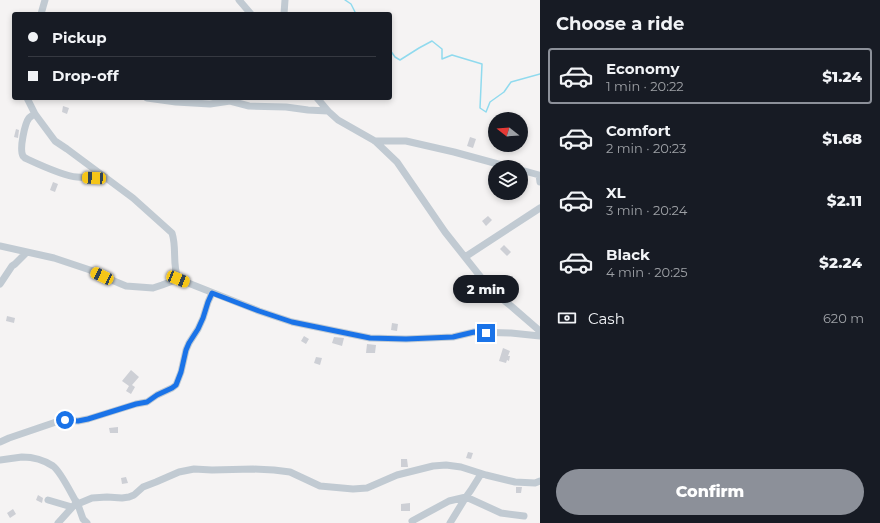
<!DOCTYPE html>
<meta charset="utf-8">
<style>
:root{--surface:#171b24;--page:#20242c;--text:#f1f3f6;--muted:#9ea1a6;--line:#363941;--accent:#8c9099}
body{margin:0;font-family:Montserrat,sans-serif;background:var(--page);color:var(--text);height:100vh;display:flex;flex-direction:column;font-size:15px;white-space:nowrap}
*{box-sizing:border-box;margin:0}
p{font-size:13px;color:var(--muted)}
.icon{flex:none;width:22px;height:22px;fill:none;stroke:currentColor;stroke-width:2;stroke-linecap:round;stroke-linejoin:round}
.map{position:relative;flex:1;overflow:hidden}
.panel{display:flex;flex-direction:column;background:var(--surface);width:340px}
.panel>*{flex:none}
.banner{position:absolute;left:12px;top:12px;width:380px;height:88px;border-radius:4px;box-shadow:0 2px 6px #0003;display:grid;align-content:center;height:88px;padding:0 16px;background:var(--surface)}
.needle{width:26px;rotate:287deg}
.buttons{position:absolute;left:488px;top:112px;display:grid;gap:8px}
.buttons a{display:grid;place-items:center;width:40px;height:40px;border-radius:50%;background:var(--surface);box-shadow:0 2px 6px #0003;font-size:20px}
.end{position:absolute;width:18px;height:18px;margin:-9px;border:5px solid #1a73e8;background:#fff;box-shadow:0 0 0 2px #fff}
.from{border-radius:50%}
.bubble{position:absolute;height:28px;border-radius:14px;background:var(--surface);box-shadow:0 2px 6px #0003;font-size:13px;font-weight:800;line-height:28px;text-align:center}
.car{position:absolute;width:12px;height:24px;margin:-12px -6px;border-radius:5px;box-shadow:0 0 3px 1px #0007;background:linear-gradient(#f5c518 24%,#345 0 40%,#f5c518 0 76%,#345 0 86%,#f5c518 0)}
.banner b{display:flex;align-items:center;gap:14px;height:38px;font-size:15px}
.banner b+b{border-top:1px solid var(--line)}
.banner i{width:10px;height:10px;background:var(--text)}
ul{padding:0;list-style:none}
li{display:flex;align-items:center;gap:12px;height:56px;margin:0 8px 6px;padding:0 8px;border:2px solid transparent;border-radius:4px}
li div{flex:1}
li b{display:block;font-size:15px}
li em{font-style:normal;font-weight:800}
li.selected{border-color:var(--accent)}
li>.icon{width:36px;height:36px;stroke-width:1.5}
h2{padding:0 16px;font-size:18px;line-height:48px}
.pay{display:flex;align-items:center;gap:10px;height:44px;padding:0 16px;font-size:15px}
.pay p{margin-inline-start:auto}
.button{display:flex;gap:8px;margin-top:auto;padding:8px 16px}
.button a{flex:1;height:46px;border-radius:24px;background:var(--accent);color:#fff;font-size:16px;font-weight:800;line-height:46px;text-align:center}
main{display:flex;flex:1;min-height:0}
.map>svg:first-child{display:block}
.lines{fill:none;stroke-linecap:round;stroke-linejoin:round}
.stream{stroke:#90daee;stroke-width:1.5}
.building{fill:#cdcfd5}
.minor{stroke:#c1cad2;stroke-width:7}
.route{stroke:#1a73e8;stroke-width:5}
</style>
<main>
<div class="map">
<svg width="540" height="523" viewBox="0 0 540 523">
<rect width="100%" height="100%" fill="#f5f3f3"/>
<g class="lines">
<path class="stream" d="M345 0 351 4 356 14
M390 50 395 57 400 60 419 48 432 41 442 49V59L452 55 482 64 480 108 486 112 490 102 504 92 511 82 540 74"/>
</g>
<path class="building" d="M63 106 69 108 67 114 62 112Z
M16 129 19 130 18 138 14 137Z
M470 137 476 139 473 148 467 146Z
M53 182 58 184 55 192 50 190Z
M488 216 492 220 486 226 482 221Z
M504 245 511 252 507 256 500 249Z
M7 316 15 318 14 323 6 321Z
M392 323 398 324 397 331 391 330Z
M304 336 309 339 306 344 301 341Z
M334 337 344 338 342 346 332 343Z
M367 344 376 345 375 353H366Z
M503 348 510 351 508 356H510L509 361 507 360 506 363 499 361Z
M316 357 322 358 320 365 314 363Z
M131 370 139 377 132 385 135 387 131 394 126 391 129 386 122 381Z
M118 427V433H110L109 428Z
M468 452 473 453 471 459 466 458Z
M401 459H407L408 467H401Z
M126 477 128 483 122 484 121 478Z
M516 487H522L521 493H516Z
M38 495 43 498 42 503 36 500Z
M410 503V511H401V504Z
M13 509 16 514 10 518 7 513Z"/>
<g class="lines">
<path class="minor" d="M239 0 251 14
M41 14 45 0
M284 14 285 0
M27 98 35 114 55 141 67 149 133 198 172 233C177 248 172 264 178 279
M147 98 176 102 210 104 230 101 249 106 286 107 308 110 328 111
M317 98 328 111 338 120 375 141 397 162 445 232 491 290 511 306 540 331
M35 114C34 114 30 117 29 118 25 123 19 149 23 156 23 156 24 157 25 158 38 164 63 176 77 177 86 178 96 178 105 177
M375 141H406L454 152 509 167
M521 170 539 175 540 182
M0 246 54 258 90 270 114 281 126 286 153 288 162 285 178 279 259 311 292 322 370 338 406 339 453 337 474 332 511 333 540 336
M465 257 540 208
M0 284 12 266 15 264 26 253
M0 442 9 438 56 422 65 420 78 421 88 419 136 404 147 402 157 395 172 388 176 385 181 372 186 350 189 343 198 329 203 318 208 302 212 293
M0 460C7 459 15 458 22 457 32 457 44 460 53 466 60 471 70 491 75 500L77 502 80 503 92 498 107 497 122 498 129 497 134 495 143 487 156 482 179 472 194 469 212 470 253 469 274 470 290 472 320 486 353 489 367 488 397 475 433 466 446 465 461 467 486 475 515 482 535 483 540 481
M48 500 72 507
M412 521 449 501 466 497 501 513 524 516
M58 523 77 502 83 519 87 523
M450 523 466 497 471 490 481 474"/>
</g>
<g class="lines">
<path class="route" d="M65 420 78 421 88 419 136 404 147 402 157 395 172 388 176 385 181 372 186 350 189 343 198 329 203 318 208 302 212 293 259 311 292 322 370 338 406 339 453 337 474 332 486 333"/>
</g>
</svg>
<div class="buttons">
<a><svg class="needle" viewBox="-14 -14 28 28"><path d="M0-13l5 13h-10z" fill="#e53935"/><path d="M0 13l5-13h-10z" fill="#9ea1a6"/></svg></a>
<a><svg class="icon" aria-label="layers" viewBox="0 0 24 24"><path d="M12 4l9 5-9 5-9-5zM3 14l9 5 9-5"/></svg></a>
</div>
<i class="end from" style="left:65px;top:420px"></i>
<i class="end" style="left:486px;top:333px"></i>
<div class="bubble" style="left:453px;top:275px;width:66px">2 min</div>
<i class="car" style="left:94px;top:178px;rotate:273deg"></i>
<i class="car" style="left:102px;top:276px;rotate:295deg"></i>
<i class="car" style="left:178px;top:279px;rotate:112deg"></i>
<div class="banner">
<b><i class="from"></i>Pickup</b>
<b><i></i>Drop-off</b>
</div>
</div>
<section class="panel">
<h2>Choose a ride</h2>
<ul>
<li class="selected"><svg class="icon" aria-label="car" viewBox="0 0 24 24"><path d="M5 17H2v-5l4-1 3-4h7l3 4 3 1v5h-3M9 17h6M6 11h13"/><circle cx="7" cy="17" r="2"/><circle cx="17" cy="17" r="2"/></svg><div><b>Economy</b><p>1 min · 20:22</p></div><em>$1.24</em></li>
<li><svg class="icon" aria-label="car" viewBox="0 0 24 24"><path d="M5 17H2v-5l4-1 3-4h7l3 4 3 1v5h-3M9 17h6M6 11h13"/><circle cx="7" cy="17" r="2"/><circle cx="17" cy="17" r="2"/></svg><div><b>Comfort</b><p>2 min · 20:23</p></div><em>$1.68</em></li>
<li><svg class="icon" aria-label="car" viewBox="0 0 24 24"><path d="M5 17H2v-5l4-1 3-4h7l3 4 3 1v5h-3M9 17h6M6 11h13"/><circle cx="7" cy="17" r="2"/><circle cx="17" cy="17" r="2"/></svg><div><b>XL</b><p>3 min · 20:24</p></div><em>$2.11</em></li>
<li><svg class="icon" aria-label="car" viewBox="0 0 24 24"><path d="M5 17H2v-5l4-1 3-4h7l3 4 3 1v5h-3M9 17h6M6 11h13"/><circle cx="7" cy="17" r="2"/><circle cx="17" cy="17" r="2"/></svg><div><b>Black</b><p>4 min · 20:25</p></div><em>$2.24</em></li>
</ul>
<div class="pay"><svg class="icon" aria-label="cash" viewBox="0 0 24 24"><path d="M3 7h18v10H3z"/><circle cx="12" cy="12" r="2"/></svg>Cash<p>620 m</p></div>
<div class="button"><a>Confirm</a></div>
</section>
</main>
